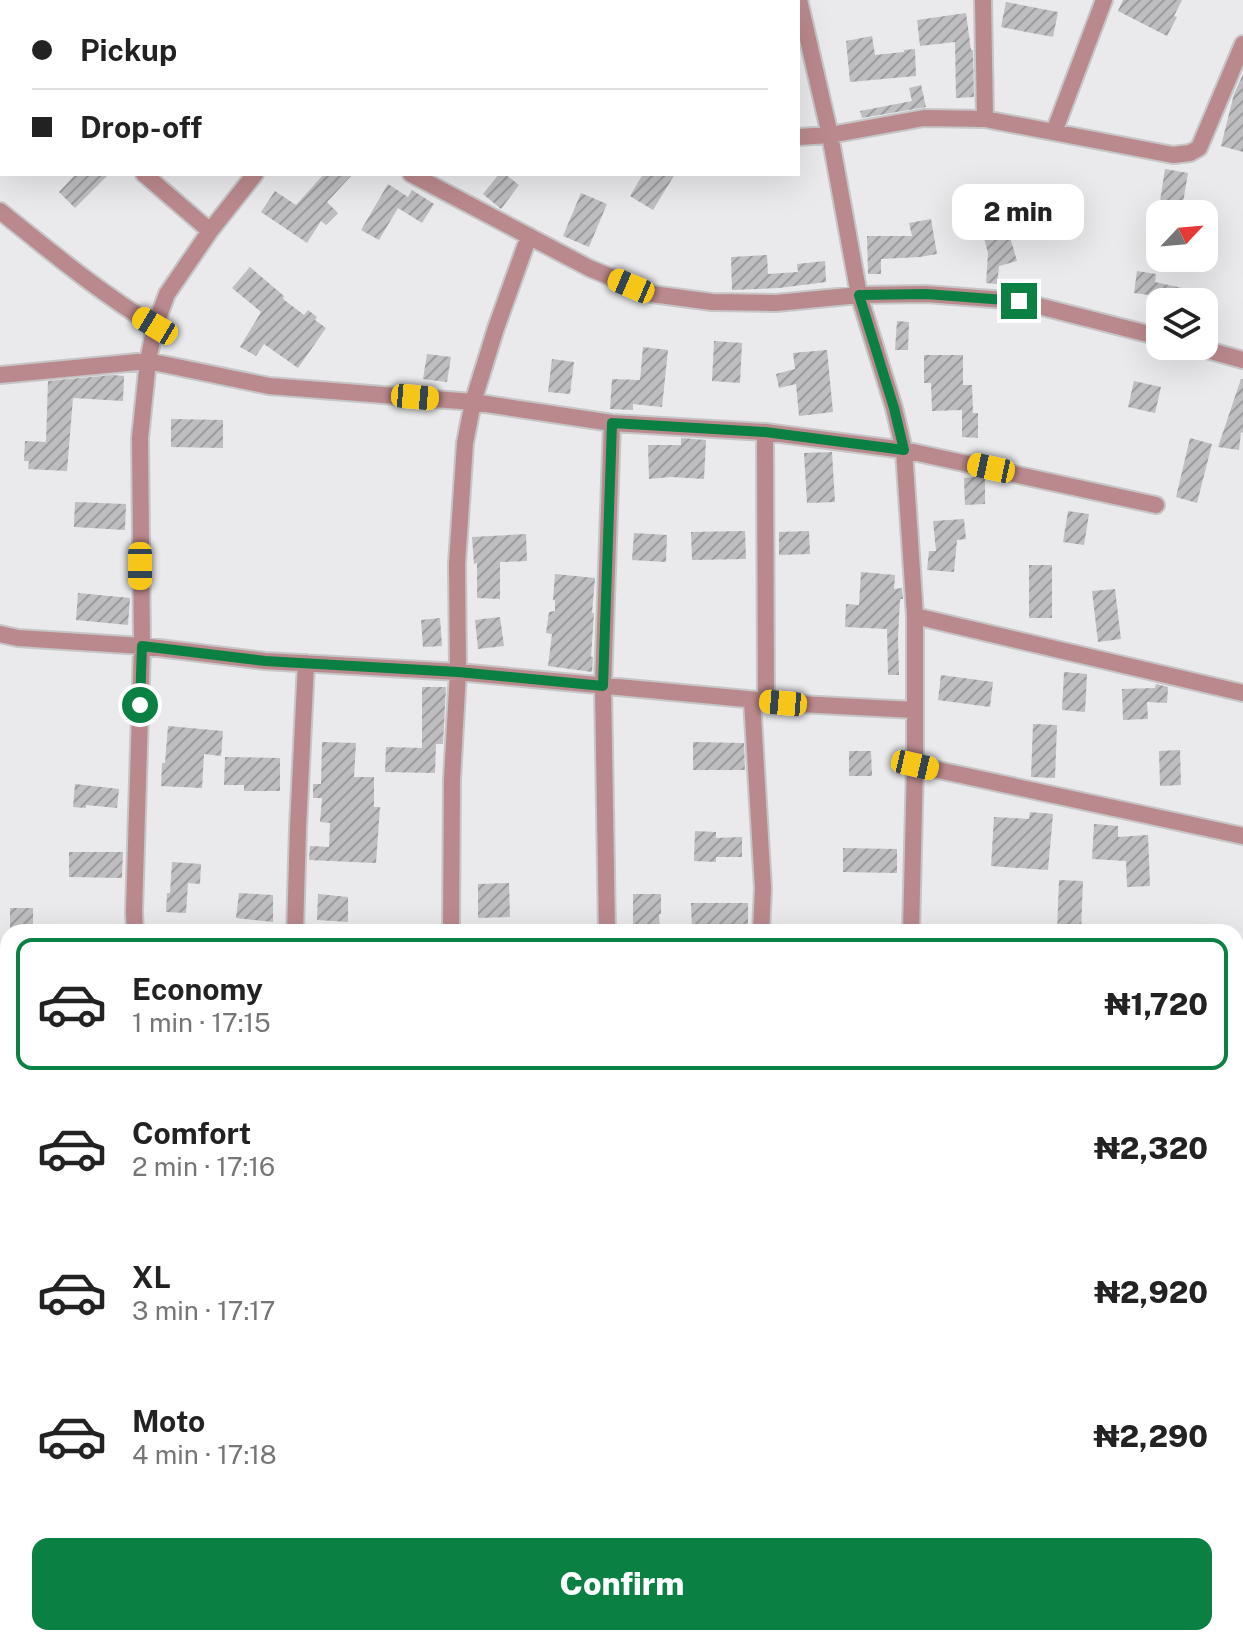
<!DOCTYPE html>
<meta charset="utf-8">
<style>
:root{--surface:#fff;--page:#f6f6f6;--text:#222;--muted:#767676;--line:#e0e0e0;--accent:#0b8043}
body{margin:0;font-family:"Public Sans",sans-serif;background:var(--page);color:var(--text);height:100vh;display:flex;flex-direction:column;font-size:30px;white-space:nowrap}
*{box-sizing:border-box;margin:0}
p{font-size:26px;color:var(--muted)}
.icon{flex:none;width:44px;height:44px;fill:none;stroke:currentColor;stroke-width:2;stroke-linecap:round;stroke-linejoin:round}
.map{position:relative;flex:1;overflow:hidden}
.side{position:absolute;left:0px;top:924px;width:1244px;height:722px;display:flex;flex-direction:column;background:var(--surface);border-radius:24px 24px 0 0;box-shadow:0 8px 32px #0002}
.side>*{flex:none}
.banner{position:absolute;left:0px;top:0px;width:800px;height:176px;box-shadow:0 8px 32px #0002;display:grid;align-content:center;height:176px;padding:0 32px;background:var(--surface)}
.needle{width:52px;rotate:64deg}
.fabs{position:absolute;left:1146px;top:200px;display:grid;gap:16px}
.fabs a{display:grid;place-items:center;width:72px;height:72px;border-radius:16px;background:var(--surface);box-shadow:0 8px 32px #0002;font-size:40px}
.end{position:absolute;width:36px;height:36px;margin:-18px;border:10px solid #0b8043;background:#fff;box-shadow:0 0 0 4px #fff}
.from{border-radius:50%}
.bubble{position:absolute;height:56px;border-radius:16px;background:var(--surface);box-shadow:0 8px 32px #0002;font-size:26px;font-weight:800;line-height:56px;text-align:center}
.car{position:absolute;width:24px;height:48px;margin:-24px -12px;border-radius:10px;box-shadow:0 0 6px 2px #0007;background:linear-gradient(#f5c518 24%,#345 0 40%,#f5c518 0 76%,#345 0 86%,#f5c518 0)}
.banner b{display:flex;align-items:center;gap:28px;height:76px;font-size:30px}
.banner b+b{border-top:2px solid var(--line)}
.banner i{width:20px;height:20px;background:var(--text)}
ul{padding:14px 0 0;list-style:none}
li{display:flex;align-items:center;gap:24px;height:132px;margin:0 16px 12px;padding:0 16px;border:4px solid transparent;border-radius:16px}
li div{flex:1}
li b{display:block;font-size:30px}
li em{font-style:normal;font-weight:800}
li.active{border-color:var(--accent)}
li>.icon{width:72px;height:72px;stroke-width:1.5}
.action{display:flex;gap:16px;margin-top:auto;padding:16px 32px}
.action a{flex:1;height:92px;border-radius:16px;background:var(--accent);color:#fff;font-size:32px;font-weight:800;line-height:92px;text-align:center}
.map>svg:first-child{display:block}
.building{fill:url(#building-hatch)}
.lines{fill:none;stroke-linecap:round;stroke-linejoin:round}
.minor-casing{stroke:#c6c6c7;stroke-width:20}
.minor{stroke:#ba898d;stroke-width:16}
.route{stroke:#0b8043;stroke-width:10}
</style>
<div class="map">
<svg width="1243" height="1645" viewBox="0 0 1243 1645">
<defs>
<pattern id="building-hatch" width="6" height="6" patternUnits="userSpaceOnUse" patternTransform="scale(2)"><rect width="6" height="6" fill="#bebec0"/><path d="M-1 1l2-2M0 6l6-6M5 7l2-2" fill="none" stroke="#9b9b9d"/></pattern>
</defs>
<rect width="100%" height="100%" fill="#eaeaec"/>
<path class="building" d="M1123 0H1182L1174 16 1177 17 1167 36 1118 11Z
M1006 2 1058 12 1053 37 1001 27Z
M966 13 971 50H973L974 97 956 98 955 42 920 46 917 20Z
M872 36 875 55 904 52V50L915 49 916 76 850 82 846 41Z
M1243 74V152L1221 146 1234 94Z
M921 85 926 107 862 118 860 111 912 101 909 88Z
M1165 169 1188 173 1181 214H1158Z
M76 174H109L75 208 59 192Z
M324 174H353L327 202 338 213 326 225 321 221 307 243 261 212 275 191 296 205Z
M499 174H505L519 185 501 209 483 194Z
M643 174H675L653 210 630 196Z
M388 184 408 197 412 190 434 204 422 223 398 208 379 240 361 230Z
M581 193 607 204 589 247 563 236Z
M931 219 937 254 920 257 881 259V274H868L867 236H912L909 223Z
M1007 227 1017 261 999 266 997 284 986 283 988 253 983 234Z
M767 255 768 274 798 272 797 264 825 261 826 282 779 288 732 290 731 257Z
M250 267 284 296 283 299 304 315 308 310 317 317 315 320 326 328 298 368 264 344 256 356 240 347 261 312 232 288Z
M1137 271 1156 274 1155 282 1182 288 1178 302 1162 300 1163 297 1134 293Z
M897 321 909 322 908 350H895Z
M714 341 742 343 740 383 712 381Z
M643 347 668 350 662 407 633 404V410L610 409 612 379 640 380Z
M827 350 833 412 799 416 796 384 779 388 776 374 795 369 793 353Z
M427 354 451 357 447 382 423 379Z
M924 355H963V385H972L973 413H978V438L962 437V410L932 411 931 383H924Z
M552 359 574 362 570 394 548 392Z
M113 375 124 376 123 401 73 398 67 471 28 469 29 461H24L25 441 46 442 48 381Z
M1241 379H1243V433L1241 432 1239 450 1218 447Z
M1134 381 1161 387 1155 413 1128 407Z
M171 419 223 420V448L171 447Z
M681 438 706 440 704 479 671 477 649 479 648 445H681Z
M1190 438 1212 444 1197 503 1176 497Z
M832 452 835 502 807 503 804 453Z
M978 477 985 479V504L965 505 964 478Z
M75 502 126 504 125 530 74 527Z
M1068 511 1089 514 1084 545 1063 542Z
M964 519 966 539 957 540 954 572 927 570 929 551H936L933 521Z
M745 531 746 559 692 560 691 532Z
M809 531 810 554 779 555V532Z
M634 533 667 535 666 562 632 560Z
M526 534 527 561 500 562V599L477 598V563L474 564 472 537Z
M1029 565H1052V618H1029Z
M861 572 895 575 894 589 902 588 903 599H900L898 638 899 675H888L887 629 845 627 846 604 859 605Z
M555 574 595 578 592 613H594L591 657H593L592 672 548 666 552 634 546 633 549 612 555 611V600H553Z
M1115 589 1121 639 1098 642 1092 591Z
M78 593 130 598 128 625 76 620Z
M500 617 504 646 478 649 475 620Z
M440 618 442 646 423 647 421 620Z
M1064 672 1087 674 1085 712 1062 710Z
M941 675 993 682 990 707 938 700Z
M1156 684 1168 687 1167 703 1147 702 1148 719 1123 720 1122 689 1155 688Z
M422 687H446L443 744H436L435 773 385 772 386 747 422 748Z
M1033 724 1057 725 1055 778 1031 777Z
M168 726 223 731 221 756 204 754 202 788 161 786 162 763H165Z
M322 742 356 743 354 777H374V807H380L376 863 309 860 310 846 329 847 330 823 320 822 322 798H313V784H321Z
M693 742 744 743 745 770H693Z
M1180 750 1181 785 1160 786 1159 751Z
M849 751H871L872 776H849Z
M225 757 280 758V791H244V785H224Z
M75 784 119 789 117 808 86 805V808L73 807Z
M1030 812 1053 814 1048 870 991 866 994 817 1029 819Z
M1094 824 1118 826V837L1148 835 1150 886 1127 887 1126 861 1092 859Z
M695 831 716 832V838L742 837V857H716V862L694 861Z
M843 848 897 849V873L843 872Z
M69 852H123L122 878 69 877Z
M172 862 201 864 200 884 188 883 186 913 166 912 167 893H170Z
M1059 880 1083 881 1081 932H1057Z
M509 883 510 917 478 918V884Z
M239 893 273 895V922L236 918Z
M318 894 348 897V922L317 920Z
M633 894H661V914H659L660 932H633Z
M691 903H748V929L692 930Z
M10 908H33V932H10Z"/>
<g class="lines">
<g class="minor-casing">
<path id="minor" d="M175 0 177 2
M392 0 394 2
M632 0 635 2
M799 0 830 135 859 295 894 408 904 450 915 616V765L911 932
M983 0 985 119
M0 29 2 31
M1054 132 1104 0
M798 137 830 135 924 118 985 119 1173 155 1190 153 1199 148 1243 44
M144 174 210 231
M411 174 589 268 652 294 712 302 776 303 859 295 926 294 1019 301 1160 337
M0 211C50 251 100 293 155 326
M1193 346 1243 360
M0 375 148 361 269 386 473 402 496 328 529 236
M765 432 766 701
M915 616 1243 693
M0 634 18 638 142 646 265 661 458 672 800 704 914 710
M752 700 763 888 761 932
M915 765 1243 836
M135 932 134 912 142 646 140 438 148 361 155 326 167 294 210 231 255 174
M295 932 298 827 306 663
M451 932 452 779 458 672 457 564 465 443 473 402 612 423 765 432 904 450 1156 505
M607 932 603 686 612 423
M0 983 8 984
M1236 996 1243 998
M1236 1147 1243 1148
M0 1318 8 1319
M1236 1622H1243
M289 1638V1645
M1068 1638 1077 1645
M140 1645V1638
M592 1645V1638
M894 1645 895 1638"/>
</g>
<use href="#minor" class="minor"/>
</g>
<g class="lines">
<path class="route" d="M140 705 142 646 265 661 458 672 603 686 612 423 765 432 904 450 894 408 859 295 926 294 1019 301"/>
</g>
</svg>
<div class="fabs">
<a><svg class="needle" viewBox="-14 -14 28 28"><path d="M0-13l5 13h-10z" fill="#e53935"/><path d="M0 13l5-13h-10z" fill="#767676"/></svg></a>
<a><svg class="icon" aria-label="layers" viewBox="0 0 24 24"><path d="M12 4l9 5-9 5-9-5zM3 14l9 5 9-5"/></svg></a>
</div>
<i class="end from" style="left:140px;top:705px"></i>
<i class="end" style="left:1019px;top:301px"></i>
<div class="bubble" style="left:952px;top:184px;width:132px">2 min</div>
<i class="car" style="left:631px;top:286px;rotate:293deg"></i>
<i class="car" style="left:155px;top:326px;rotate:301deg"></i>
<i class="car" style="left:415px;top:397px;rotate:95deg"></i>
<i class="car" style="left:991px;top:468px;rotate:282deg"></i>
<i class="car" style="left:140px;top:566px;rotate:180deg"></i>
<i class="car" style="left:783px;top:703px;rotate:275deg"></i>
<i class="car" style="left:915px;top:765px;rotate:103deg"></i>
<div class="banner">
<b><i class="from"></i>Pickup</b>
<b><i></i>Drop-off</b>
</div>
<section class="side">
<ul>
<li class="active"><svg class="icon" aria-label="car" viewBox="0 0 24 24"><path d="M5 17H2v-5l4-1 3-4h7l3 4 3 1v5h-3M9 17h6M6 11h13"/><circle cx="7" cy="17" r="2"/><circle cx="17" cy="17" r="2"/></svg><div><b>Economy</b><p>1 min · 17:15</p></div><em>₦1,720</em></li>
<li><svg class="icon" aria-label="car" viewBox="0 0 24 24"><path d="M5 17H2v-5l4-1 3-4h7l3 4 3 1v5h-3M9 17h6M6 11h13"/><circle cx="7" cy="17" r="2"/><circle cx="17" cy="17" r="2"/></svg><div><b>Comfort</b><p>2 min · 17:16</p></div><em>₦2,320</em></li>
<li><svg class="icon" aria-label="car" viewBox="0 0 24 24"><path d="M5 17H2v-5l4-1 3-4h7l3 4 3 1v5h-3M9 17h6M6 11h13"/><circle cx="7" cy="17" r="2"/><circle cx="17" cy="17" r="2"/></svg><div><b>XL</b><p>3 min · 17:17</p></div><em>₦2,920</em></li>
<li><svg class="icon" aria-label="car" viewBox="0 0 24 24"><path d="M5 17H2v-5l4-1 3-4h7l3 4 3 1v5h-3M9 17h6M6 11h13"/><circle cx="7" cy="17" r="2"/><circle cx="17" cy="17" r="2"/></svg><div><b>Moto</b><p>4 min · 17:18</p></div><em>₦2,290</em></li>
</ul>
<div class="action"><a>Confirm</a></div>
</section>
</div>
